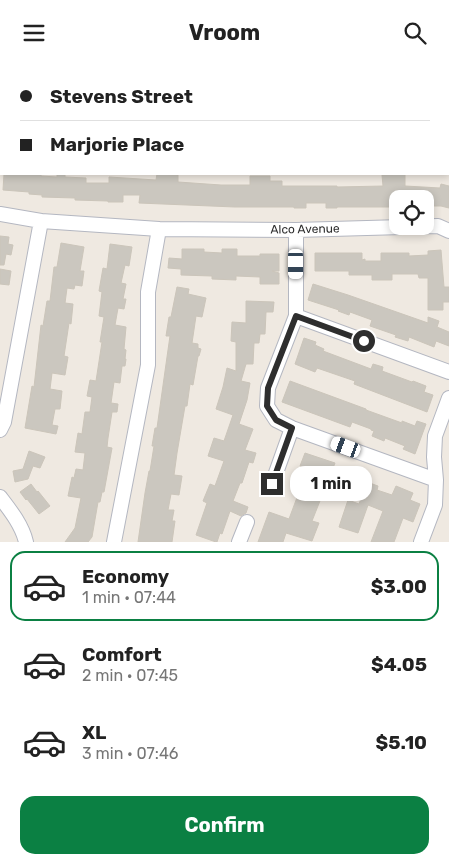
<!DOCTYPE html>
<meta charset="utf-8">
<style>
:root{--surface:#fff;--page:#f6f6f6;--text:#222;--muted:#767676;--line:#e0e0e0;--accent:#0b8043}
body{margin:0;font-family:Rubik,sans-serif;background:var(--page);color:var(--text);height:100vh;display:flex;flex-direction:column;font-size:19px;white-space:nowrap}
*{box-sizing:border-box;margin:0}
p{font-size:16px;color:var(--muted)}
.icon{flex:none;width:28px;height:28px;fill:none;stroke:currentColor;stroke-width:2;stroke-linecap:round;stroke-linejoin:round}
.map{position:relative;height:477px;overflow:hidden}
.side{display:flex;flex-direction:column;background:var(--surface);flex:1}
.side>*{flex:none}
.hud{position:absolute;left:0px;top:0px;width:450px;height:110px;box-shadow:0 2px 8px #0003;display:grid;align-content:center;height:110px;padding:0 20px;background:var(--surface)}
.tools{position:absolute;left:389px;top:125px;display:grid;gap:10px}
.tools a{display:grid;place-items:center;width:45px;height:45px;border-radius:10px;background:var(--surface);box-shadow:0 2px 8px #0003;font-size:25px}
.end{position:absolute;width:22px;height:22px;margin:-11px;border:6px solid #2e2e2e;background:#fff;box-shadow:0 0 0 2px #fff}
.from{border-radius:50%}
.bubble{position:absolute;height:35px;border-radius:15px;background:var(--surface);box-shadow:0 2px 8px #0003;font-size:16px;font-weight:700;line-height:35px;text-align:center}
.car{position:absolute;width:15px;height:30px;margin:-15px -8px;border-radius:6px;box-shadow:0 0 4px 1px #0007;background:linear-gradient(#fff 24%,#345 0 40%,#fff 0 76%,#345 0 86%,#fff 0)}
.hud b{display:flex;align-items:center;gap:18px;height:48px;font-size:19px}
.hud b+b{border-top:1px solid var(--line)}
.hud i{width:12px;height:12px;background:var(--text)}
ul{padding:9px 0 0;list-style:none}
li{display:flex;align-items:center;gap:15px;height:70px;margin:0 10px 8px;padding:0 10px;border:2px solid transparent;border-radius:15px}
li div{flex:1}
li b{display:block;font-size:19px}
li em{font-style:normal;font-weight:700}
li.current{border-color:var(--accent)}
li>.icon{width:45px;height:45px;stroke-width:1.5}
.primary-button{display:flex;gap:10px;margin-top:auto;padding:10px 20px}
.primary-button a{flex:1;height:58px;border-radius:15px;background:var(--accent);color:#fff;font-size:20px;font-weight:700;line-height:58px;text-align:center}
header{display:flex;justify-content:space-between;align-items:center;height:65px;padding:0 20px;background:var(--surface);font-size:22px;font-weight:700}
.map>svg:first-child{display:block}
.building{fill:#cbc7bf;stroke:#cbc5ba}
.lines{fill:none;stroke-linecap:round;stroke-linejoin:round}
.minor-casing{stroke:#b4b7c1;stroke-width:16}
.minor{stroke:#fff;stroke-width:14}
.rail{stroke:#a3a6b8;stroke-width:3}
.route{stroke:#2e2e2e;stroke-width:6}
.labels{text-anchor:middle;stroke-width:4;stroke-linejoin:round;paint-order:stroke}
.street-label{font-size:12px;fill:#2e2e2e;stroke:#fff}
</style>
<header><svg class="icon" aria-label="menu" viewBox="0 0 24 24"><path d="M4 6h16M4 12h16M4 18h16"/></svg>Vroom<svg class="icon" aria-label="search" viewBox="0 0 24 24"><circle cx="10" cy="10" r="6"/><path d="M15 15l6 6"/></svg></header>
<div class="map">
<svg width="449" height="477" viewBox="0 0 449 477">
<rect width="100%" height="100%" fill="#efe9e1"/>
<path class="building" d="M4 109H41V111L57 112V109H65V112L86 113V118H109V112L156 115 157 109H158L178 110V117L221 120H250V111H270V116H282V121H337V122L383 121 382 110 405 109V121L440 123 441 119 449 121V143L441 141H425V134H398V142H337V143H326V138H306V143H294V142H235L139 138 140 130H123V137H108V136L75 135V133L42 132V130L29 129V127L3 125Z
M0 171 9 172 8 179 13 180 11 190 6 189 4 200H0Z
M61 178 84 182 80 206H84L82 221 75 220 74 224 67 223 65 238 73 239 71 259 69 258 64 291 68 292 65 310 52 308 50 324 62 326 60 344H55L52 360 58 361 56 369 25 363 32 321 34 322 41 260 43 261 47 236H50L54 202H57Z
M110 179 132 182 129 201 125 200 121 218 126 219 123 234H126L124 244 118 243 115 260 126 262 124 284 126 285 125 294H126L125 301H122L120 318 114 317 111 338 118 339 117 347H112L108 373 107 382 112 383 104 427H102L100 437H98L92 472 88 477H65L75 463 81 433 68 431 72 412 74 413 76 404 83 405 85 388 75 387 78 368 82 369 85 347H90L92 332 87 331 90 315 96 316 102 277H100L104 252 99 251 102 227 99 226 103 203 107 204Z
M182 184H204V187L222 188V184H237V191H260V189H279V206H272L279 208V219H260V212L236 211V215L212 214V211L181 210V204L168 203 169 193 182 194Z
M441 185 444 222H449V237H443V245H428V213H419L418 209H392V215H372V210H349V206H315V188H362V195L365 194V196H381V188H409V191L428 190V186Z
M0 204 11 206 9 220 0 219Z
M313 219 348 230 428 258V252L439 256 437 262 449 267V281L436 276 434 282 409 272 408 276 395 272 396 270 370 261 372 255 350 247 349 250 338 246 339 245 308 235Z
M177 222 189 224 188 229 206 233 202 252 196 251 192 278 198 279V283L201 284 199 291H198L193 320 190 319 187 341H185L177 388 174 410 182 411 179 430 171 429 168 445H174L172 456H175L172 477H138L145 428 149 406H150L154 381H152L155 363H157L167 292 170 271H166L169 252H171Z
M246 236 274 237 273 247H266L265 269H260L259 278H254L253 299H246L241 316 250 318 247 335 239 359 253 364 245 385 256 388 253 398 249 397 242 418H240L233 436 248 442 246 448 241 451 230 446 222 469 220 468 217 477H216L196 470 207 438 203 436 210 419 215 421 224 396 208 391 214 373 224 376 233 350 216 344 223 322 227 303 236 306V277L231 276 232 257 246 258Z
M304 273 316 277 315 280 324 284 323 286 371 304 373 299 383 302 382 306 412 317 413 316 426 321 424 327 433 330 427 347 354 319 355 316 317 303 315 307 295 299Z
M290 316 366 344V345L402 358V356L415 361 417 356 426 359 415 389 403 384 405 381 385 373 384 376 372 371 374 366 371 365V364L352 357 350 362 282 337Z
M29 386 45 392 40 403 33 401 28 414 15 417 13 406 23 404Z
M305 388 335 398 312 456 319 458 312 476 286 468 283 477H258L269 447 289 454 308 403 300 401Z
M367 417 378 421 377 425 392 430 396 421 413 428 410 435 420 439 413 457 403 453 394 477H371L383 446 368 440 358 468 339 462 348 435 359 439Z
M31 419 37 427 38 426 50 441 39 449 27 434 26 435 20 427Z"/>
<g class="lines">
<g class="minor-casing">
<path id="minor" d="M0 149 41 156
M159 164 296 165 438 161 449 166
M296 165V251L268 323 267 341 276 355 292 363 436 415
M296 251 449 307
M0 365 4 357 41 156 159 164 148 227V300L114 477
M272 419 292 363
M0 432C10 445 22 460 26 477
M239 477 247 457
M421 477 435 440 436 415 434 392 435 371 449 333"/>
</g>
<use href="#minor" class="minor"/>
<path class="rail" d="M0 55 1 56"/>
</g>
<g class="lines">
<path class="route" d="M272 419 292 363 276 355 267 341 268 323 296 251 364 276"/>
</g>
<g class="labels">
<g class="street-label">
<text transform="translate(305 164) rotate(-1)" y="4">Alco Avenue</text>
</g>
</g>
</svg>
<div class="tools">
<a><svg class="icon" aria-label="locate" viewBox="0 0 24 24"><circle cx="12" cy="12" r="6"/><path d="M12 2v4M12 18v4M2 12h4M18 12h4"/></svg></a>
</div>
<i class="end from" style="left:364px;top:276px"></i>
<i class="end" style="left:272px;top:419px"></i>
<div class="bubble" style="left:290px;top:401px;width:82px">1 min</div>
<i class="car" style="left:296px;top:199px;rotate:180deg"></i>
<i class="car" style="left:346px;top:382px;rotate:290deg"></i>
<div class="hud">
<b><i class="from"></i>Stevens Street</b>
<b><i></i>Marjorie Place</b>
</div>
</div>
<section class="side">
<ul>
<li class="current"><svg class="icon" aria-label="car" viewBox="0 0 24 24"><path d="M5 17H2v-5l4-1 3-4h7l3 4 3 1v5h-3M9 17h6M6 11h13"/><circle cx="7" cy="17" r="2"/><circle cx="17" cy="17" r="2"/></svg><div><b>Economy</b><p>1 min · 07:44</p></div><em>$3.00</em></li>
<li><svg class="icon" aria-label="car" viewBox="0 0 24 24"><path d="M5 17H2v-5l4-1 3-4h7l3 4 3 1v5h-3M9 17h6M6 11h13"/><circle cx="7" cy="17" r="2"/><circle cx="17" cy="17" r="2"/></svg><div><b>Comfort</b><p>2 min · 07:45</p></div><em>$4.05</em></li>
<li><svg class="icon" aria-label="car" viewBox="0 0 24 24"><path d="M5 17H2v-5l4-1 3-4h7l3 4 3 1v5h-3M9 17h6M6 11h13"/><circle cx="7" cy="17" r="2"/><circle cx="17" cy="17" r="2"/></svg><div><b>XL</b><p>3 min · 07:46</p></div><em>$5.10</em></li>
</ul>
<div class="primary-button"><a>Confirm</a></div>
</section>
